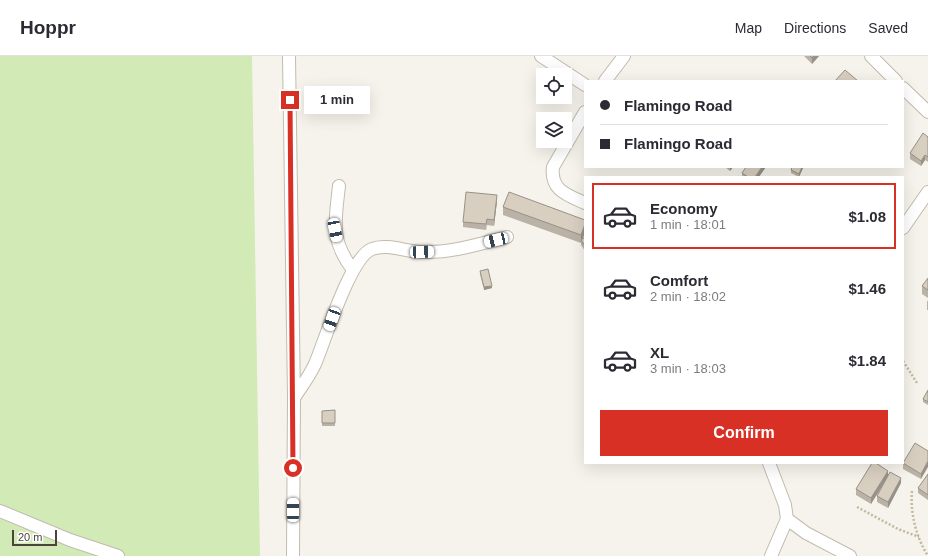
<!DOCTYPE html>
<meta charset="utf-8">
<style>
:root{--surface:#fff;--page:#f7f7f7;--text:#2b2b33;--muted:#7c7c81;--line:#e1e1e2;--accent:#d93025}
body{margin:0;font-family:Arial,sans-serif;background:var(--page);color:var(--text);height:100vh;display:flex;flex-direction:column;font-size:15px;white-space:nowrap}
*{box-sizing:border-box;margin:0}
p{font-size:13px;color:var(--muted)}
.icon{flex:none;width:22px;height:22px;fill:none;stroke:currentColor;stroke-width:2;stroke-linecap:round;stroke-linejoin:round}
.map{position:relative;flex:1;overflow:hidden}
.side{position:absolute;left:584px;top:120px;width:320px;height:288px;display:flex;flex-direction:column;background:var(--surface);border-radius:0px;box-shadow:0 4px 16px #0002}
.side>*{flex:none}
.banner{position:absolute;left:584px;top:24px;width:320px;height:88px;border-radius:0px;box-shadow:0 4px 16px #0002;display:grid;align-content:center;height:88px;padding:0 16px;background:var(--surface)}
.buttons{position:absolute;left:536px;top:12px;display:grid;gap:8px}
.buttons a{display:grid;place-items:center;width:36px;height:36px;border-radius:0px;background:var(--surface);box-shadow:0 4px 16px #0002;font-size:20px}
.scale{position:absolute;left:12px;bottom:10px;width:45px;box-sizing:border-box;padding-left:4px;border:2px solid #4b4439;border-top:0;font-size:11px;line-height:14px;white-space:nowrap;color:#4b4439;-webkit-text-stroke:3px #fff;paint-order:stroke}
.end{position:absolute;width:18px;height:18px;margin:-9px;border:5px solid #d93025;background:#fff;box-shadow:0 0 0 2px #fff}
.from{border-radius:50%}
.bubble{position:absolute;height:28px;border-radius:0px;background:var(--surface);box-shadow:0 4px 16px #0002;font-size:13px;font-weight:700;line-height:28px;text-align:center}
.car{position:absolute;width:12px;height:24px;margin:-12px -6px;border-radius:5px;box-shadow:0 0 3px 1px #0007;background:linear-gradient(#fff 24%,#345 0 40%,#fff 0 76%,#345 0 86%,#fff 0)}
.banner b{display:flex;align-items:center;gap:14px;height:38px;font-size:15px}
.banner b+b{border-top:1px solid var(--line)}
.banner i{width:10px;height:10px;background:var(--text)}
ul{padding:7px 0 0;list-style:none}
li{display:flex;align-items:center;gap:12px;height:66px;margin:0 8px 6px;padding:0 8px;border:2px solid transparent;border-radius:0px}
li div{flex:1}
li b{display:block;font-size:15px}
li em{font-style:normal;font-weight:700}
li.on{border-color:var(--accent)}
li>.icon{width:36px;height:36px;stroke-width:1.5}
.action{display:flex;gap:8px;margin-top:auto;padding:8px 16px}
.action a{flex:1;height:46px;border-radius:0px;background:var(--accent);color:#fff;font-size:16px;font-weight:700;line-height:46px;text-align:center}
header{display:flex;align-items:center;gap:24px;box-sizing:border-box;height:56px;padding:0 20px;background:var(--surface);border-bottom:1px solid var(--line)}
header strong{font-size:19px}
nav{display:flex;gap:22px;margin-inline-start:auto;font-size:14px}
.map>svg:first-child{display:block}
.green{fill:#d2eab5}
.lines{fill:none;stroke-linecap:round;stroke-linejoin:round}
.minor-casing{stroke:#c2bbae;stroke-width:14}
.path{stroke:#c4b79f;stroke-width:2.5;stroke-dasharray:2 2;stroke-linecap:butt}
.minor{stroke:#fff;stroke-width:12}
.wall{fill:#bab2a6}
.shaded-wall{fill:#979187}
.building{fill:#d8cfc1;stroke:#979187}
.route{stroke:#d93025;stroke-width:5}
</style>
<header>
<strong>Hoppr</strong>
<nav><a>Map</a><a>Directions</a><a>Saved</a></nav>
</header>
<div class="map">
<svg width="928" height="500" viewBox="0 0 928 500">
<rect width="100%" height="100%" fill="#f6f3ec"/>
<path class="green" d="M0 0H252L260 500H0Z"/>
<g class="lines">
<g class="minor-casing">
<path id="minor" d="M289 0 294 342 293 500
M541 0 585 29
M871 0 896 25
M605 25 624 0
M903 32 928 56
M585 56 553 111C550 134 567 139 585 147
M339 130C335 166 330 184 353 214
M903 172 928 136
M294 342C301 331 309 321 315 308 325 285 350 201 372 193 387 187 407 196 423 196 451 197 480 188 507 181
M769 407 785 449 787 463 771 500
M0 455 70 484 118 500
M787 463 806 477 850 500"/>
</g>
<path class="path" d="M903 305 917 327
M912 435C910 457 916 481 928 500
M857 451 898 473 919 481"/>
<use href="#minor" class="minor"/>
</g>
<path class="wall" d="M804 0H819L812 8Z
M928 81V106L925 104 921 110 910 103V97Z
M725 111H733L730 115Z
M803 111V112L799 121 791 117V114Z
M742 117 759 121H742Z
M497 145 494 170 487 169 486 174 463 171V166Z
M503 151 585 164V176L583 182 585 181V195L581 189V187L503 159Z
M480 215 492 232 484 234 480 218Z
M928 222V242L922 238V230Z
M928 244V254H927V246Z
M928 334V349L923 346V343Z
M335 354V370H322V355Z
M928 395 921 423 903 413V407Z
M928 418V444L918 437V432Z
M888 419 901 427 888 452 877 446V440L883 429 871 448 856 439V433Z"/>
<path class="shaded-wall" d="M814 0H819L812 8V2Z
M925 99V104L921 110V105Z
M730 111H733L730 115Z
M762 111H766L759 121H755Z
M802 111H803V112L799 121V118Z
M497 139V145L494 170V164Z
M585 168V176L582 185 581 184V179Z
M492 230V232L484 234V231Z
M928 405V411L921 423V418Z
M888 415V420L871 448V442Z
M901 422V427L888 452V446Z"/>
<path class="building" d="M810 0H814L812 2Z
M845 14 858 25H835Z
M923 77 928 81V101L925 99 921 105 910 97Z
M746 111H762L755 121H748L742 117Z
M792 111H802L799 118 791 114Z
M466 136 497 139 494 164 487 163 486 168 463 166Z
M509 136 585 164V168L581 179 503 151Z
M585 181V190L581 184Z
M488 213 492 230 484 231 480 215Z
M928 222V234L922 230Z
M928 334V346L923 343Z
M335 354V367H322V355Z
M915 387 928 395V405L921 418 903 407Z
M872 407H876L888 415 871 442 856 433Z
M890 416 901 422 888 446 877 440Z
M928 418V439L918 432Z"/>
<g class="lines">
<path class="route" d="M290 44 293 412"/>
</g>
</svg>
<div class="buttons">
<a><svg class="icon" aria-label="locate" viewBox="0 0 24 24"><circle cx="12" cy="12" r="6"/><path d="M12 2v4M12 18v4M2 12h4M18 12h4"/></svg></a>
<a><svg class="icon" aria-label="layers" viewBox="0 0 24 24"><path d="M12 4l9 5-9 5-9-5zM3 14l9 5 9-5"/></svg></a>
</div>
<div class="scale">20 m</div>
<i class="end from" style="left:293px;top:412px"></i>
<i class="end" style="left:290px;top:44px"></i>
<div class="bubble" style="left:304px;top:30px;width:66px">1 min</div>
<i class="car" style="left:335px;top:174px;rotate:169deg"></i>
<i class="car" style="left:496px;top:184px;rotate:257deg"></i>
<i class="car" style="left:422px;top:196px;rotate:88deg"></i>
<i class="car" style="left:332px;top:263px;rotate:200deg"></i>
<i class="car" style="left:293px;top:454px;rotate:0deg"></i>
<div class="banner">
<b><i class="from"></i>Flamingo Road</b>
<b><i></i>Flamingo Road</b>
</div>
<section class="side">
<ul>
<li class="on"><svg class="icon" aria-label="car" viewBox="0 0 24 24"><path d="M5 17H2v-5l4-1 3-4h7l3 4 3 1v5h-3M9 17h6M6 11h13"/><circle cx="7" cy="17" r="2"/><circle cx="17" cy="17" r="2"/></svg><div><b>Economy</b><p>1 min · 18:01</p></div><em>$1.08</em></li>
<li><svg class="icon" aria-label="car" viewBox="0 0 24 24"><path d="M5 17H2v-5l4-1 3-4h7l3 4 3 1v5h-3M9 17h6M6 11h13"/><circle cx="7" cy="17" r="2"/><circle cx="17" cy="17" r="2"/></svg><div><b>Comfort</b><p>2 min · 18:02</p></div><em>$1.46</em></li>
<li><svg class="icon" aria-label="car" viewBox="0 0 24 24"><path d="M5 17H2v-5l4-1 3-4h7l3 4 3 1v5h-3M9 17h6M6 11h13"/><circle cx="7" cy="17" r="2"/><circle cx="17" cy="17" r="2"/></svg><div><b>XL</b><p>3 min · 18:03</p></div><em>$1.84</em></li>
</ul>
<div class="action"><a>Confirm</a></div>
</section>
</div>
